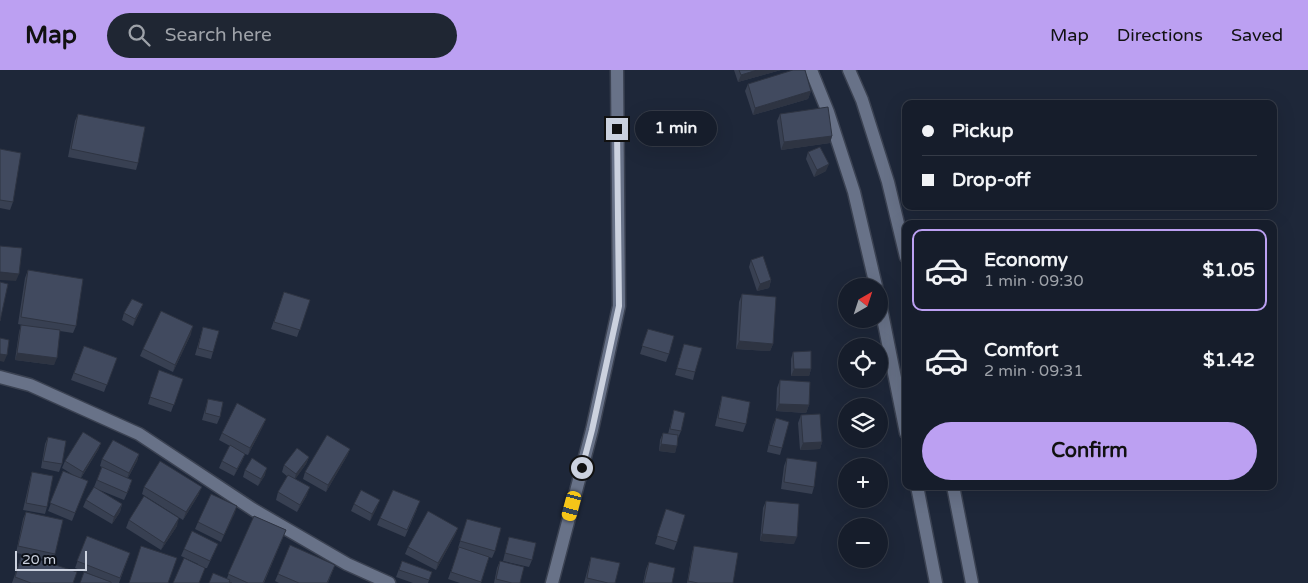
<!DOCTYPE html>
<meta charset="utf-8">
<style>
:root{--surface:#161d2b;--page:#1f2633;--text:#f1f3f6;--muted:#9ea2a9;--line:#353b47;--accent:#bca0f2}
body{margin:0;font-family:"Varela Round",sans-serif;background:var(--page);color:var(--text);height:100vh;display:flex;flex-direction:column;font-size:19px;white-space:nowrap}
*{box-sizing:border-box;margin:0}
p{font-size:16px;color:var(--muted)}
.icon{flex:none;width:28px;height:28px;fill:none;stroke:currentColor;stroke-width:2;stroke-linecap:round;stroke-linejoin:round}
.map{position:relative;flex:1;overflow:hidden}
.details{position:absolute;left:902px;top:150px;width:375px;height:270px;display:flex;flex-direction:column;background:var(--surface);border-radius:10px;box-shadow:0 5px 20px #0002,0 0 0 1px var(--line)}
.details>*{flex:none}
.guide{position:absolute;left:902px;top:30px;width:375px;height:110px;border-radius:10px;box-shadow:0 5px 20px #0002,0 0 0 1px var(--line);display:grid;align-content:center;height:110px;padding:0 20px;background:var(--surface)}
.needle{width:32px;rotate:39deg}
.tools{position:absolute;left:838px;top:208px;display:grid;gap:10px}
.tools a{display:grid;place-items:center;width:50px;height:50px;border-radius:50%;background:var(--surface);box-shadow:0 5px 20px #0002,0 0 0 1px var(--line);font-size:25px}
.scale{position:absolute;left:15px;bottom:12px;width:72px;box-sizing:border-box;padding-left:5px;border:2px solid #ccd2df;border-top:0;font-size:14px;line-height:18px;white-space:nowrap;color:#ccd2df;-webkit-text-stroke:4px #0c1018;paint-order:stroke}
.end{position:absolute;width:22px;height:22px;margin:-11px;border:6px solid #ccd2df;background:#111;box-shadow:0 0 0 2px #111}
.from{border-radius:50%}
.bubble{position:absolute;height:35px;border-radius:18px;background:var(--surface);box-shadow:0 5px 20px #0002,0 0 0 1px var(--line);font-size:16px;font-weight:700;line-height:35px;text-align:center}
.car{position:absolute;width:15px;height:30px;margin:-15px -8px;border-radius:6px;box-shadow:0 0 4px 1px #0007;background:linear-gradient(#f5c518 24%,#345 0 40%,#f5c518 0 76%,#345 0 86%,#f5c518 0)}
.guide b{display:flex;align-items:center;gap:18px;height:48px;font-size:19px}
.guide b+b{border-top:1px solid var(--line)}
.guide i{width:12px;height:12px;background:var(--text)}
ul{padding:9px 0 0;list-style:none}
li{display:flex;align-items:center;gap:15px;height:82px;margin:0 10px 8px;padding:0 10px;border:2px solid transparent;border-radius:10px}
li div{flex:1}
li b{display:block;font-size:19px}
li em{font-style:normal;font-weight:700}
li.current{border-color:var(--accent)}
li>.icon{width:45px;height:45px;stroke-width:1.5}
.action{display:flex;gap:10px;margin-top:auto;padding:10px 20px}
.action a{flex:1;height:58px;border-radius:30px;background:var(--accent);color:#111;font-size:20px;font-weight:700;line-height:58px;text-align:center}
header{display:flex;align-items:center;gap:30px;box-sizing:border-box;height:70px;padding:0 25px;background:var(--accent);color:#111}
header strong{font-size:24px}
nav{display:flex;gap:28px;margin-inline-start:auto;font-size:18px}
.search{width:350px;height:45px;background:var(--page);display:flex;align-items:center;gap:12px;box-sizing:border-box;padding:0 18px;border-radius:28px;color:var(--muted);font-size:19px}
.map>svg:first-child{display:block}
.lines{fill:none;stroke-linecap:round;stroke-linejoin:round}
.street-casing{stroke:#3b4252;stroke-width:15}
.secondary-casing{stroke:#3b4252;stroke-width:15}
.street{stroke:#687288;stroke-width:12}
.secondary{stroke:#687288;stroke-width:12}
.wall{fill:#384052}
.shaded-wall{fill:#2e3442}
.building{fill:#414a5f;stroke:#2e3442}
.route{stroke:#ccd2df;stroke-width:6}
</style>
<header>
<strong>Map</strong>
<div class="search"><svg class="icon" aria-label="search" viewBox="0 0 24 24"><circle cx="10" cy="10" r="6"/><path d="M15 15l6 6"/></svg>Search here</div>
<nav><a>Map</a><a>Directions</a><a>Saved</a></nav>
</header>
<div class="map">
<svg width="1308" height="513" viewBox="0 0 1308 513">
<rect width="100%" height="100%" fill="#1e2739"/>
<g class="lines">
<g class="street-casing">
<path id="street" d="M552 513 592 360 619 236 617 0"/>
</g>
<g class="secondary-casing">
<path id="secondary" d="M811 0 828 42 854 122 876 216
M849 0 862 30 888 112 906 187
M879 228 906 363
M0 307 30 315 139 364 254 440 347 494 389 513
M917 416 936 513
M953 416 972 513"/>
</g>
<use href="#street" class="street"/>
<use href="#secondary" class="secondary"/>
</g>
<path class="wall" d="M734 0H781L738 12Z
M748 14 811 21 808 29 753 45 745 21Z
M78 44 138 93 136 100 68 87 75 51Z
M780 44 832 66 830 73 781 80 777 51Z
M0 79 13 132 10 140 0 138Z
M808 82 826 101 814 107 806 89Z
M751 190 771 210 769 218 757 221 749 197Z
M28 200 76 256 73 263 60 261 54 295 15 290 19 262 21 255 31 257 18 254 25 208Z
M284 222 310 230 297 267 271 259Z
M742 224 773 274 770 281 736 279 739 232Z
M143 234 133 256 122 250 124 243Z
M203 257 213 282 211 289 195 285Z
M648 259 669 284 666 292 640 284Z
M191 264 173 302 140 286 143 279Z
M684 274 695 302 693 310 675 305Z
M84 276 117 288 104 322 71 310Z
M793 282 811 299 809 306H791V289Z
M159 300 183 309 171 342 148 334Z
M780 310 809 335 806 343 776 341 777 318Z
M722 326 746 354 743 362 715 356 720 334Z
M208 329 220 347 217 354 202 350Z
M674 340 681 361 678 368 675 383 659 381 660 370 663 363 668 364Z
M801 345 822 372 820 379 800 380 798 353Z
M776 348 782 378 780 385 767 382 773 355Z
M266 349 263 356 248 385 245 384 242 391 234 406 219 398 222 391 230 376 219 370 222 363Z
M48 367 62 394 59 402 41 398 45 374Z
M101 373 98 380 81 408 88 411 72 451 48 441 63 401 75 406 62 398 65 391Z
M350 379 347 386 326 422 303 409 305 402Z
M139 384 137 391 128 408 130 417 124 430 97 419 122 434 120 442 112 454 83 437 86 430 94 417 102 397 100 396 102 389Z
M309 387 306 394 295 409 307 425 297 442 276 430 278 422 288 407 282 402 284 395Z
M787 388 814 417 812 424 781 419 784 396Z
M245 400 265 405 258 416 243 407Z
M32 402 47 437 45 444 23 440 30 409Z
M144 417 199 424 183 450 142 424Z
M766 431 794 474 760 471 763 438Z
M354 434 377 437 370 451 351 441Z
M237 436 221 472 195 459 198 452Z
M417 439 405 467 377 455 380 448Z
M666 439 677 472 674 480 655 474Z
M26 442 55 484 52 491 25 485 73 513H12L22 484 16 483 23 449Z
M254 446 286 460 264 513H209L227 508Z
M467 449 495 481 492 488 489 487 481 513H460L448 509 459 479 458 478Z
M129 450 177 456 161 480 126 458Z
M458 458 455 465 436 500 405 484 408 477Z
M87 466 130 483 119 513H112L75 498Z
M509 467 532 490 529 497 503 491 507 474Z
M694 476 733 513H687L692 483Z
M184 479 215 481 207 498H205L199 513H173L198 494 181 486Z
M591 487 615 513H584L589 494Z
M402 491 432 502 428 513H413L396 507Z
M500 491 520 513H494L497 498Z
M649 492 672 513H643L646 499Z
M335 495 328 513H279L275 511 278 504Z"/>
<path class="shaded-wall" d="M757 0H781L738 12 741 5Z
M811 21 808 29 753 45 755 38Z
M832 66 830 73 781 80 784 72Z
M829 94 826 101 814 107 817 100Z
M0 202 19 204 16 211 0 210Z
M771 210 769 218 757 221 760 214Z
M143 234 140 242 133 256 135 249Z
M193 256 191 264 173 302 175 295Z
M739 271 773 274 770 281 736 279Z
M17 283 57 288 54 295 15 290Z
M0 284 7 285 4 292 0 291Z
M794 299H811L809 306H791Z
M779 334 809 335 806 343 776 341Z
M266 349 263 356 248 385 250 378Z
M822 372 820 379 800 380 803 373Z
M101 373 98 380 80 409 83 402Z
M661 374 677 376 675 383 659 381Z
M350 379 347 386 326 422 328 415Z
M139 384 137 391 126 411 129 403Z
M245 384 242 391 234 406 237 399Z
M309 387 306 394 294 411 296 404Z
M267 398 265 405 258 416 261 409Z
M202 417 199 424 183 450 186 442Z
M310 417 307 425 297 442 300 435Z
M380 430 377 437 370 451 372 444Z
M122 434 120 442 112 454 114 447Z
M237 436 235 443 221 472 224 465Z
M179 448 177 456 161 480 164 473Z
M458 458 455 465 436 500 438 493Z
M762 464 797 467 794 474 760 471Z"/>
<path class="building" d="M739 0H757L741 5Z
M793 0H805L811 21 755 38 748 14Z
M828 37 832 66 784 72 780 44Z
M78 44 145 57 138 93 71 79Z
M820 77 829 94 817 100 808 82Z
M0 79 21 83 13 132 0 130Z
M0 176 22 178 19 204 0 202Z
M763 186 771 210 760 214 751 190Z
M28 200 83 209 76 256 21 247Z
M0 212 8 214 0 251Z
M284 222 310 230 300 260 274 252Z
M742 224 776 227 773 274 739 271Z
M132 229 143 234 135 249 124 243Z
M161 241 193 256 175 295 143 279Z
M21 255 60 260 57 288 17 283Z
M203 257 219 261 213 282 198 278Z
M648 259 674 266 669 284 642 276Z
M0 268 9 270 7 285 0 284Z
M684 274 702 278 695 302 677 298Z
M84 276 117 288 107 315 74 303Z
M811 281V299H794L793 282Z
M159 300 183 309 174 335 150 327Z
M780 310 810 312 809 335 779 334Z
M722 326 750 332 746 354 718 348Z
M208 329 223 332 220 347 205 343Z
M237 333 266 349 250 378 222 363Z
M674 340 685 343 681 361 670 359Z
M820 344 822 372 803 373 801 345Z
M776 348 789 352 782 378 769 375Z
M83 362 101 373 83 402 65 391Z
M663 363 678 365 677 376 661 374Z
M327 365 350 379 328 415 305 402Z
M48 367 66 371 62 394 43 391Z
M113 370 139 384 129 403 102 389Z
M230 375 245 384 237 399 222 391Z
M297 378 309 387 296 404 284 395Z
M252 388 267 398 261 409 245 400Z
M787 388 817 392 814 417 784 412Z
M160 391 202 417 186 442 144 417Z
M102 397 132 410 127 423 97 410Z
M63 401 88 411 75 443 50 433Z
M32 402 53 406 47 437 26 433Z
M288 405 310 417 300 435 278 422Z
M94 417 122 434 114 447 86 430Z
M361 420 380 430 372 444 354 434Z
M393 420 420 431 407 460 380 448Z
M211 424 237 436 224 465 198 452Z
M144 426 179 448 164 473 129 450Z
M766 431 799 434 797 467 762 464Z
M666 439 685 445 677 472 657 466Z
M428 441 458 458 438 493 408 477Z
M26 442 63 450 55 484 18 476Z
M254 446 286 460 263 513H248L228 504Z
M467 449 501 458 495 481 460 471Z
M192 461 218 474 210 491 184 479Z
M87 466 130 483 120 508 77 491Z
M509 467 536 473 532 490 505 483Z
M290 475 335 495 327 513H299L278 504Z
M141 476 177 488 168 513H129Z
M694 476 738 483 733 513H698L688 511Z
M459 477 489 487 481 512 451 502Z
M22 484 77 502 73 513H31L15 507Z
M591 487 620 493 615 513H608L587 508Z
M184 488 205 498 199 513H173Z
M402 491 432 502 429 510 399 500Z
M500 491 524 497 520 513H512L496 509Z
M649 492 675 498 672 513H644Z
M84 502 111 512V513H80Z
M213 503 230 510 229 512 232 513H209Z"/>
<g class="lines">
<path class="route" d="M582 398 592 360 619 236 617 59"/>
</g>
</svg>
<div class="tools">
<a><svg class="needle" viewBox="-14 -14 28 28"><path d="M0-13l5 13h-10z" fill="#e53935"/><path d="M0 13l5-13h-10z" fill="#9ea2a9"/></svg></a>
<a><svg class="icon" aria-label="locate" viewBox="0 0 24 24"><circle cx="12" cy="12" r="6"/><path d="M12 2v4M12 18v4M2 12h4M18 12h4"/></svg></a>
<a><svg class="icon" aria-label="layers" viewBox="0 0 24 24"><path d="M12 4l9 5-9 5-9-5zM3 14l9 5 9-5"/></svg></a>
<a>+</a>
<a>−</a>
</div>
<div class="scale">20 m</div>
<i class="end from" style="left:582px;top:398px"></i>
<i class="end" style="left:617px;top:59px"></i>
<div class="bubble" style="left:635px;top:41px;width:82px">1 min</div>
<i class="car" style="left:572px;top:436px;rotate:195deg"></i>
<div class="guide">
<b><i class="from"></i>Pickup</b>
<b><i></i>Drop-off</b>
</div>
<section class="details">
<ul>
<li class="current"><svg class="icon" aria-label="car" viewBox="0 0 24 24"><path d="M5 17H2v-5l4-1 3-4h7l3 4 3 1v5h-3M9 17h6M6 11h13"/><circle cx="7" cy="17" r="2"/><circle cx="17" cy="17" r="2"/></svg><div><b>Economy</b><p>1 min · 09:30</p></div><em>$1.05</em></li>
<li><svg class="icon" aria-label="car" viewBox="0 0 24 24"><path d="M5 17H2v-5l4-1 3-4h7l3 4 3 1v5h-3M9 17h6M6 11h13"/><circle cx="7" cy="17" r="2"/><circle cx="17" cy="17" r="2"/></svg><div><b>Comfort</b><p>2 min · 09:31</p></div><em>$1.42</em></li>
</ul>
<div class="action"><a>Confirm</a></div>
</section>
</div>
